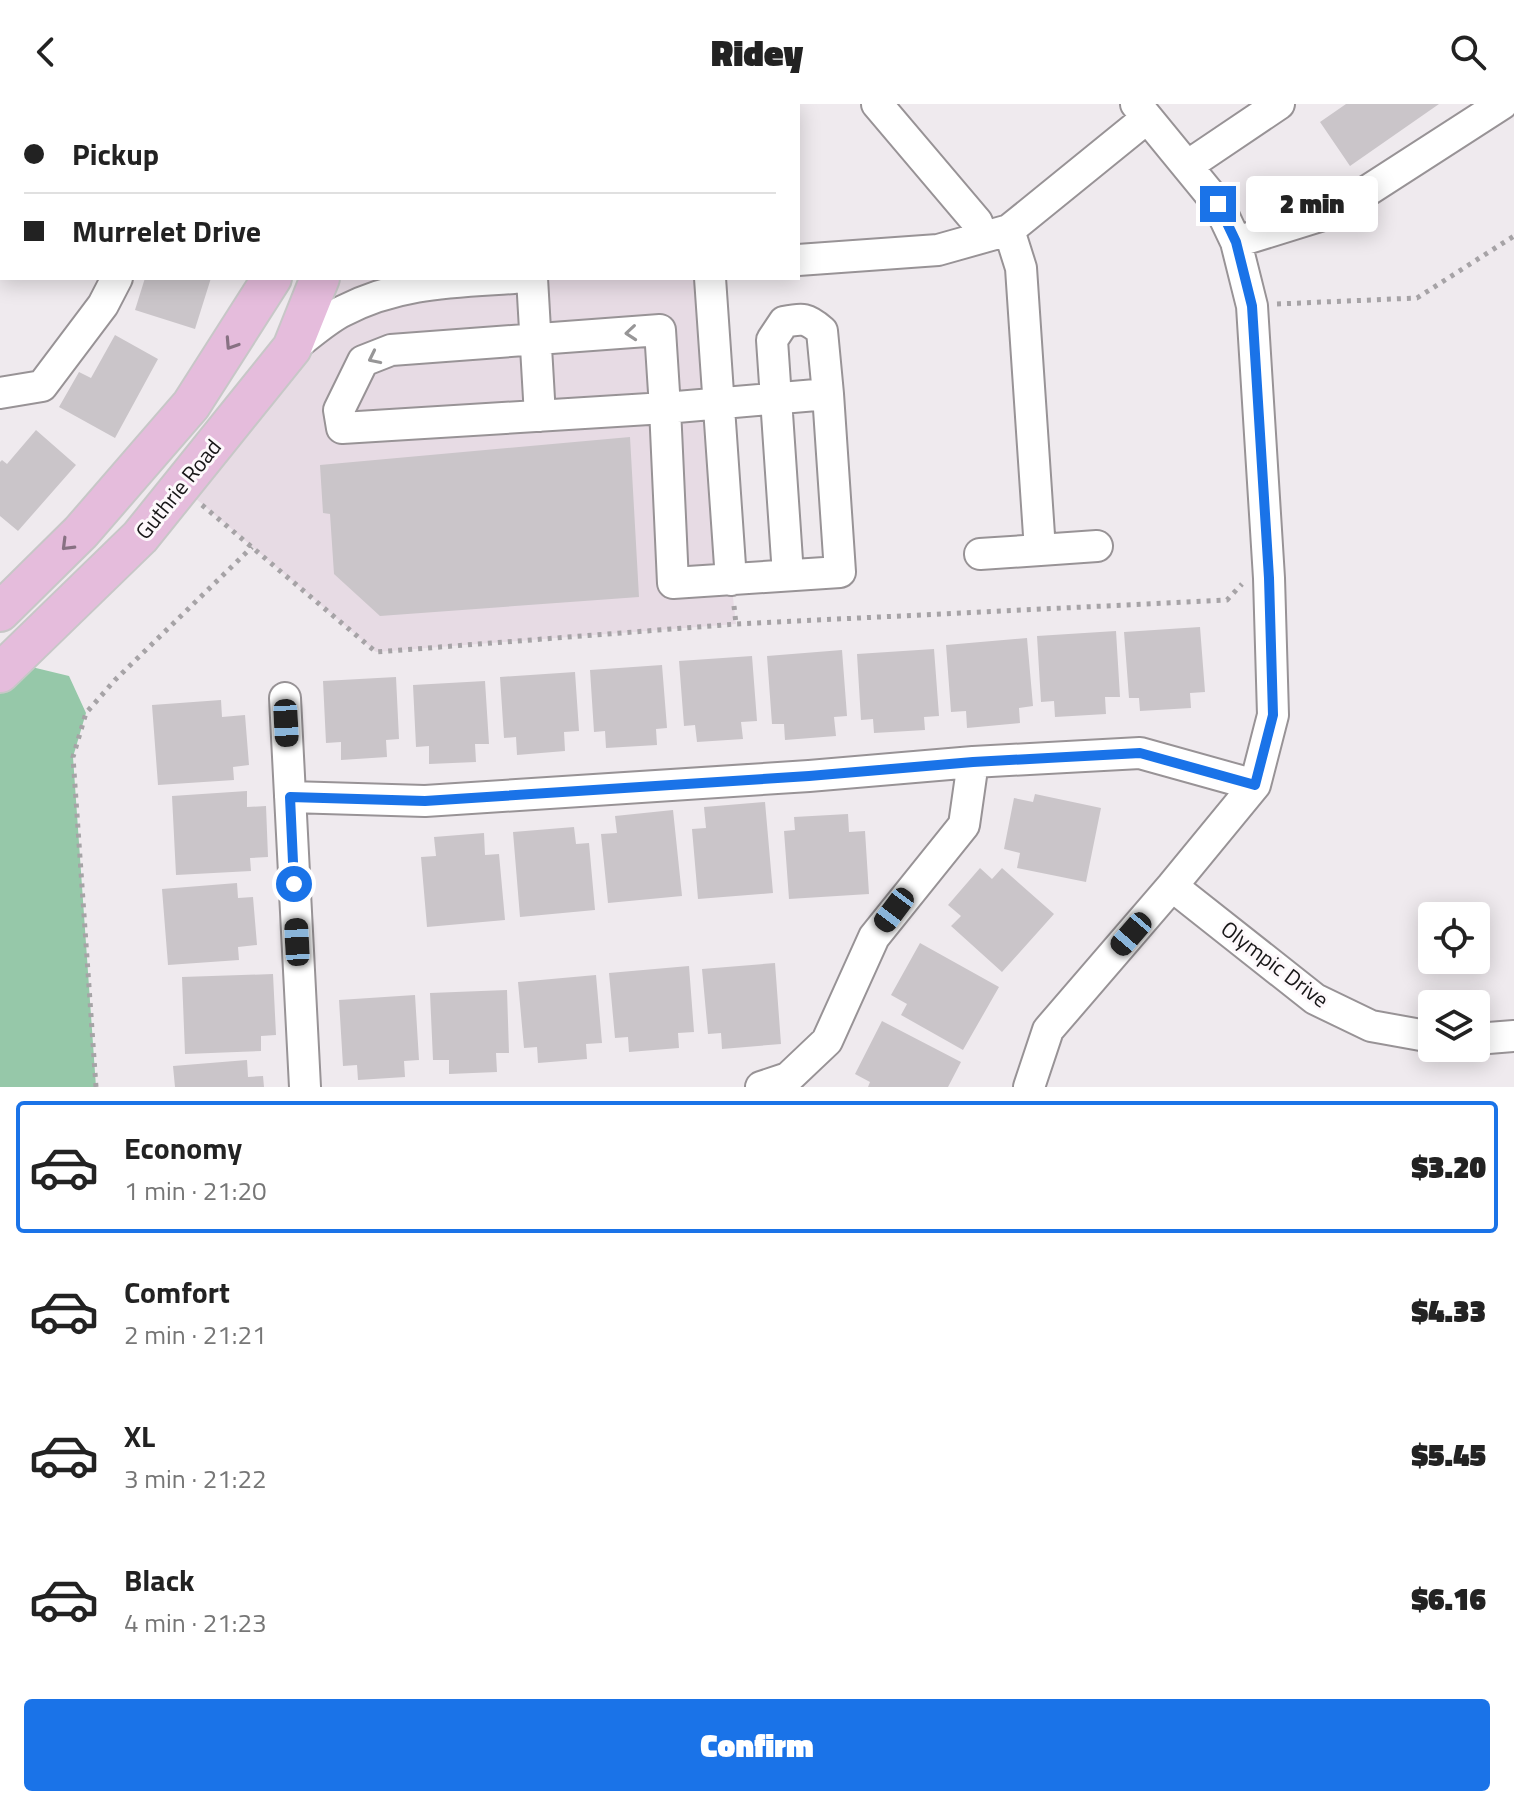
<!DOCTYPE html>
<meta charset="utf-8">
<style>
:root{--surface:#fff;--page:#f6f6f6;--text:#222;--muted:#767676;--line:#e0e0e0;--accent:#1a73e8}
body{margin:0;font-family:"Titillium Web",sans-serif;background:var(--page);color:var(--text);height:100vh;display:flex;flex-direction:column;font-size:30px;white-space:nowrap}
*{box-sizing:border-box;margin:0}
p{font-size:26px;color:var(--muted)}
.icon{flex:none;width:44px;height:44px;fill:none;stroke:currentColor;stroke-width:2;stroke-linecap:round;stroke-linejoin:round}
.map{position:relative;height:983px;overflow:hidden}
.sheet{display:flex;flex-direction:column;background:var(--surface);flex:1}
.sheet>*{flex:none}
.guide{position:absolute;left:0px;top:0px;width:800px;height:176px;box-shadow:0 4px 20px #0003;display:grid;align-content:center;height:176px;padding:0 24px;background:var(--surface)}
.controls{position:absolute;left:1418px;top:798px;display:grid;gap:16px}
.controls a{display:grid;place-items:center;width:72px;height:72px;border-radius:8px;background:var(--surface);box-shadow:0 4px 20px #0003;font-size:40px}
.end{position:absolute;width:36px;height:36px;margin:-18px;border:10px solid #1a73e8;background:#fff;box-shadow:0 0 0 4px #fff}
.from{border-radius:50%}
.bubble{position:absolute;height:56px;border-radius:8px;background:var(--surface);box-shadow:0 4px 20px #0003;font-size:26px;font-weight:800;line-height:56px;text-align:center}
.car{position:absolute;width:24px;height:48px;margin:-24px -12px;border-radius:10px;box-shadow:0 0 6px 2px #0007;background:linear-gradient(#222 24%,#8ab4d8 0 40%,#222 0 76%,#8ab4d8 0 86%,#222 0)}
.guide b{display:flex;align-items:center;gap:28px;height:76px;font-size:30px}
.guide b+b{border-top:2px solid var(--line)}
.guide i{width:20px;height:20px;background:var(--text)}
ul{padding:14px 0 0;list-style:none}
li{display:flex;align-items:center;gap:24px;height:132px;margin:0 16px 12px;padding:0 8px;border:4px solid transparent;border-radius:8px}
li div{flex:1}
li b{display:block;font-size:30px}
li em{font-style:normal;font-weight:800}
li.current{border-color:var(--accent)}
li>.icon{width:72px;height:72px;stroke-width:1.5}
.cta{display:flex;gap:16px;margin-top:auto;padding:16px 24px}
.cta a{flex:1;height:92px;border-radius:8px;background:var(--accent);color:#fff;font-size:32px;font-weight:800;line-height:92px;text-align:center}
header{display:flex;justify-content:space-between;align-items:center;height:104px;padding:0 24px;background:var(--surface);font-size:36px;font-weight:800}
.map>svg:first-child{display:block}
.built{fill:#e7dbe4}
.green{fill:#96c8a9}
.building{fill:#cac5c9}
.lines{fill:none;stroke-linecap:round;stroke-linejoin:round}
.minor-casing{stroke:#989396;stroke-width:34}
.major-casing{stroke:#c7c7c7;stroke-width:42}
.path{stroke:#a6a3a6;stroke-width:5;stroke-dasharray:4 6;stroke-linecap:butt}
.minor{stroke:#fff;stroke-width:30}
.major{stroke:#e5bcdc;stroke-width:38}
.oneway{stroke:#979697}
.oneway2{stroke:#887183}
.route{stroke:#1a73e8;stroke-width:10}
.labels{text-anchor:middle;stroke-width:6;stroke-linejoin:round;paint-order:stroke}
.street-label{font-size:22px;fill:#171617;stroke:#fdf8fb}
</style>
<header><svg class="icon" aria-label="back" viewBox="0 0 24 24"><path d="M15 5l-7 7 7 7"/></svg>Ridey<svg class="icon" aria-label="search" viewBox="0 0 24 24"><circle cx="10" cy="10" r="6"/><path d="M15 15l6 6"/></svg></header>
<div class="map">
<svg width="1514" height="983" viewBox="0 0 1514 983">
<rect width="100%" height="100%" fill="#efeaee"/>
<path class="built" d="M320 174H710L731 476 736 520 376 548 181 382Z"/>
<path class="green" d="M11 558 69 572 86 609 73 653 96 983H0V569Z"/>
<path class="building" d="M1346 0H1439L1350 62 1320 18Z
M145 174H211L195 225 135 206Z
M115 231 158 255 115 334 59 303 79 268 91 274Z
M36 326 76 361 18 427 0 412V358L2 356 7 360Z
M630 333 639 493 380 512 334 470 330 410 323 409 320 361Z
M1200 523 1205 588 1190 589 1191 604 1140 607 1139 594H1129L1124 528Z
M1116 527 1120 593H1105L1106 610 1055 613 1054 597 1041 598 1037 532Z
M1027 534 1033 602 1019 604 1020 619 967 624 966 607 951 608 946 541Z
M934 545 939 612 924 613 925 626 874 629 873 615 861 616 857 550Z
M842 546 847 612 834 613 836 632 785 636 784 620H772L767 552Z
M752 552 757 617 741 618 743 635 697 638 695 621 684 622 679 557Z
M662 561 667 624 656 625 657 641 606 644 605 627 594 628 590 566Z
M575 568 579 627 564 628 565 647 517 651 516 633 504 634 500 573Z
M396 573 399 635 386 636 387 653 341 656V638L326 639 323 577Z
M485 577 489 640H475L476 658 429 660V642L416 643 413 581Z
M221 596 222 613 245 611 249 661 233 663 234 676 158 681 152 601Z
M247 687V703L266 702 268 753 250 754 251 767 176 771 172 692Z
M1035 690 1101 704 1086 778 1017 764 1020 749 1004 745 1014 694 1033 698Z
M765 698 773 789 698 795 692 725 706 724 704 703Z
M673 706 682 792 608 799 601 730 617 729 615 712Z
M848 710 849 728 865 727 869 790 789 795 784 727 795 726 794 713Z
M574 723 576 740 589 739 595 806 520 813 513 728Z
M484 729 485 751 499 750 505 816 427 823 421 753 436 752 434 733Z
M980 764 992 775 1002 764 1054 810 1002 868 951 822 961 812 948 801Z
M237 779 238 794 253 793 257 841 238 843 239 856 168 861 162 785Z
M920 839 999 883 963 946 901 911 907 900 891 891Z
M775 859 781 940 722 945 721 929 708 930 702 865Z
M689 862 694 928 678 929 679 944 629 948 628 933 615 934 609 869Z
M273 870 276 931 261 932V947L185 950 182 873Z
M596 871 602 939 586 940 587 955 538 959 537 943 524 944 518 878Z
M507 886 509 949H496L497 968 449 970V956H433L430 889Z
M415 891 419 956 404 957 405 973 358 976 357 961 343 962 339 896Z
M882 917 961 958 948 983H868L870 978 855 970Z
M247 956 248 973 263 972 264 983H175L173 962Z"/>
<g class="lines">
<g class="minor-casing">
<path id="minor" d="M627 0V2
M698 0V2
M761 0V2
M877 0 977 118 983 133
M197 2V0
M1187 62 1279 0
M1009 126 1021 164 1040 446 1097 442
M1236 138 1336 107 1502 0
M798 156 938 146 1009 126 1147 14
M532 174 540 312
M710 174 731 476
M292 244C308 232 325 216 343 207 398 178 454 178 514 174
M0 289 42 282 103 201 117 174
M665 304 660 226 391 246 363 257 339 306 342 324 665 304 828 290 840 468 673 479 665 304
M980 450 1040 446
M788 471 772 236 784 218C803 214 807 214 822 227L828 290
M285 594 305 983
M290 693 425 697 809 672 973 658 1140 649 1255 681
M1172 782 1315 895 1371 922 1432 933
M1476 935 1514 932
M761 983 788 974 827 937 874 833 964 721 973 658
M1029 983 1048 926 1172 782 1255 681 1273 611 1269 474 1252 202 1236 138 1218 100 1136 0"/>
</g>
<g class="major-casing">
<path id="major" d="M337 2 338 0
M386 2 387 0
M0 508 81 428 191 301 272 174
M0 569 140 433 292 244 320 174"/>
</g>
<path class="path" d="M1277 200 1417 194 1514 132
M202 401 376 548 736 520 1227 496 1242 480
M734 502 736 520
M96 983 73 653 86 609 115 576 252 443"/>
<use href="#minor" class="minor"/>
<use href="#major" class="major"/>
</g>
<defs><path id="oneway-chevron" d="M-2-3.5L2.5 0L-2 3.5" fill="none" stroke-width="1.6" stroke-linecap="round" stroke-linejoin="round" transform="scale(2)"/></defs>
<g class="oneway">
<use href="#oneway-chevron" transform="translate(631 229) rotate(175)"/>
<use href="#oneway-chevron" transform="translate(374 254) rotate(154)"/>
</g>
<g class="oneway2">
<use href="#oneway-chevron" transform="translate(231 240) rotate(123)"/>
<use href="#oneway-chevron" transform="translate(67 441) rotate(135)"/>
</g>
<g class="lines">
<path class="route" d="M294 780 290 693 425 697 809 672 973 658 1140 649 1255 681 1273 611 1269 474 1252 202 1236 138 1218 100"/>
</g>
<g class="labels">
<g class="street-label">
<text transform="translate(178 385) rotate(-51)" y="8">Guthrie Road</text>
<text transform="translate(1275 860) rotate(37)" y="8">Olympic Drive</text>
</g>
</g>
</svg>
<div class="controls">
<a><svg class="icon" aria-label="locate" viewBox="0 0 24 24"><circle cx="12" cy="12" r="6"/><path d="M12 2v4M12 18v4M2 12h4M18 12h4"/></svg></a>
<a><svg class="icon" aria-label="layers" viewBox="0 0 24 24"><path d="M12 4l9 5-9 5-9-5zM3 14l9 5 9-5"/></svg></a>
</div>
<i class="end from" style="left:294px;top:780px"></i>
<i class="end" style="left:1218px;top:100px"></i>
<div class="bubble" style="left:1246px;top:72px;width:132px">2 min</div>
<i class="car" style="left:286px;top:619px;rotate:177deg"></i>
<i class="car" style="left:894px;top:806px;rotate:217deg"></i>
<i class="car" style="left:1131px;top:830px;rotate:221deg"></i>
<i class="car" style="left:297px;top:838px;rotate:357deg"></i>
<div class="guide">
<b><i class="from"></i>Pickup</b>
<b><i></i>Murrelet Drive</b>
</div>
</div>
<section class="sheet">
<ul>
<li class="current"><svg class="icon" aria-label="car" viewBox="0 0 24 24"><path d="M5 17H2v-5l4-1 3-4h7l3 4 3 1v5h-3M9 17h6M6 11h13"/><circle cx="7" cy="17" r="2"/><circle cx="17" cy="17" r="2"/></svg><div><b>Economy</b><p>1 min · 21:20</p></div><em>$3.20</em></li>
<li><svg class="icon" aria-label="car" viewBox="0 0 24 24"><path d="M5 17H2v-5l4-1 3-4h7l3 4 3 1v5h-3M9 17h6M6 11h13"/><circle cx="7" cy="17" r="2"/><circle cx="17" cy="17" r="2"/></svg><div><b>Comfort</b><p>2 min · 21:21</p></div><em>$4.33</em></li>
<li><svg class="icon" aria-label="car" viewBox="0 0 24 24"><path d="M5 17H2v-5l4-1 3-4h7l3 4 3 1v5h-3M9 17h6M6 11h13"/><circle cx="7" cy="17" r="2"/><circle cx="17" cy="17" r="2"/></svg><div><b>XL</b><p>3 min · 21:22</p></div><em>$5.45</em></li>
<li><svg class="icon" aria-label="car" viewBox="0 0 24 24"><path d="M5 17H2v-5l4-1 3-4h7l3 4 3 1v5h-3M9 17h6M6 11h13"/><circle cx="7" cy="17" r="2"/><circle cx="17" cy="17" r="2"/></svg><div><b>Black</b><p>4 min · 21:23</p></div><em>$6.16</em></li>
</ul>
<div class="cta"><a>Confirm</a></div>
</section>
